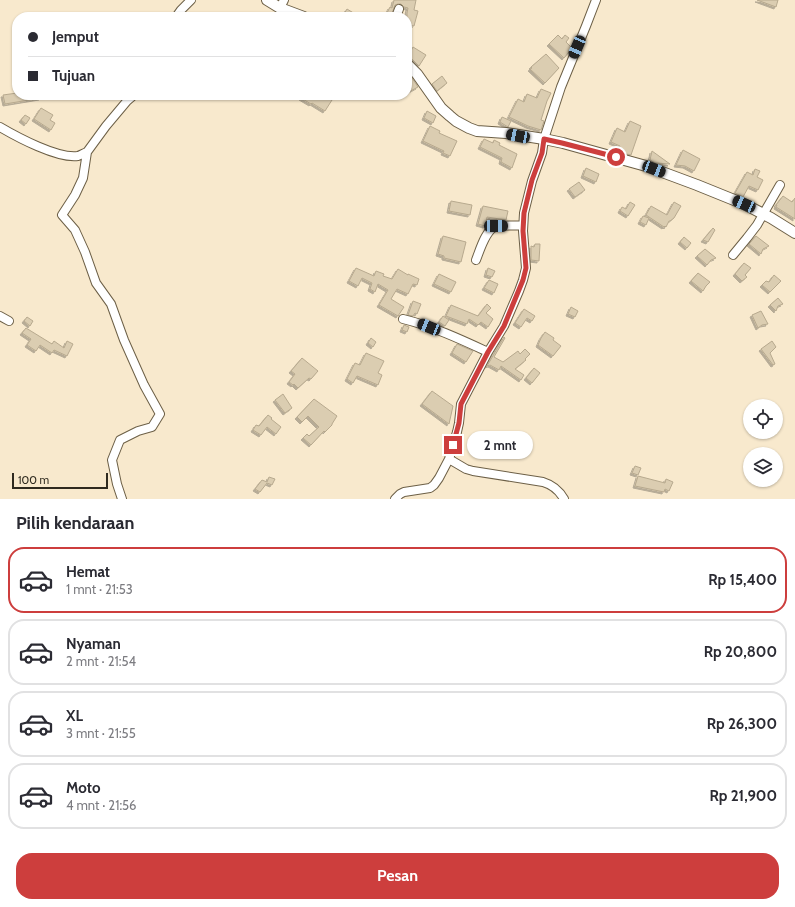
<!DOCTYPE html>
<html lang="id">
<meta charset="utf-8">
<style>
:root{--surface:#fff;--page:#f7f7f7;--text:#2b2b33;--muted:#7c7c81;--line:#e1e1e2;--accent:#cd3e3d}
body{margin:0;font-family:Cabin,sans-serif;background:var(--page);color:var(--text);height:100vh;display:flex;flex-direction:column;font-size:15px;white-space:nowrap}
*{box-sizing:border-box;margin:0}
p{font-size:13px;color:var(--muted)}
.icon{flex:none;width:22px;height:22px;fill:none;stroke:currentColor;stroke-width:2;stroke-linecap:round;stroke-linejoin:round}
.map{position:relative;height:499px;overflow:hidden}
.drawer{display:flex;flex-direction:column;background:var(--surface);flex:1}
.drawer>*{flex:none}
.top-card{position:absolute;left:12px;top:12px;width:400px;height:88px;border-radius:16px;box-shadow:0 1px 3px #0004;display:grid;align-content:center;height:88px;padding:0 16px;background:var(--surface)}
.fabs{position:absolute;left:743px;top:399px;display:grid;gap:8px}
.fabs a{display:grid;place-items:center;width:40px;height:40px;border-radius:50%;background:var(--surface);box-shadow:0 1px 3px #0004;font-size:20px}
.scale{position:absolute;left:12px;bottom:10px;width:96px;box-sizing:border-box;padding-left:4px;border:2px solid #2f2a1f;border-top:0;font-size:11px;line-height:14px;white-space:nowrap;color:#2f2a1f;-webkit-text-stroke:3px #f8e9cd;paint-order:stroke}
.end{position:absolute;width:18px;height:18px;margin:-9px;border:5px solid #cd3e3d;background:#fff;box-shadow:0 0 0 2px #fff}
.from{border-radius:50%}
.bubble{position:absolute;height:28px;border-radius:14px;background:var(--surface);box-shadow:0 1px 3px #0004;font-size:13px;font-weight:800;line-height:28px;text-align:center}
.car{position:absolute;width:12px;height:24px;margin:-12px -6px;border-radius:5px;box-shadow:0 0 3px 1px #0007;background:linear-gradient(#222 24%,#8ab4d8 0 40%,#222 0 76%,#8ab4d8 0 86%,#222 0)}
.top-card b{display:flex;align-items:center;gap:14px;height:38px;font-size:15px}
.top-card b+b{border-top:1px solid var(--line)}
.top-card i{width:10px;height:10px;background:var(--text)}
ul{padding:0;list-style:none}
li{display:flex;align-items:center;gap:12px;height:66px;margin:0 8px 6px;padding:0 8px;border:2px solid var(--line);border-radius:16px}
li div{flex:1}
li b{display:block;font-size:15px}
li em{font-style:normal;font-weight:800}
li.active{border-color:var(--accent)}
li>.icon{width:36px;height:36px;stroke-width:1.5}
h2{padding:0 16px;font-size:18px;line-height:48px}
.action{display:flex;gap:8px;margin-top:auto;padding:8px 16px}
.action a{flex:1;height:46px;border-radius:16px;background:var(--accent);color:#fff;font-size:16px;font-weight:800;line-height:46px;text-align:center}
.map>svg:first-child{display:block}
.building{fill:#dbcdb1;stroke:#b7a98e;filter:url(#shadow)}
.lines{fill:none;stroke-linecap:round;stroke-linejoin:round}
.minor-casing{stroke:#6c5f46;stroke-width:10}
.major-casing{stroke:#6c5f46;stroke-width:12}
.minor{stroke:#fff;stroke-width:8}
.major{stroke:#fff;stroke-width:10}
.route{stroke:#cd3e3d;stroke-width:5}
</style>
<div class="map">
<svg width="795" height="499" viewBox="0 0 795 499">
<defs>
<filter id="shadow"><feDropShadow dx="-2" dy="2" stdDeviation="0" flood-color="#0004"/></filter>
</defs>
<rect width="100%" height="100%" fill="#f8e9cd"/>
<path class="building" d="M394 0H416L414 10 418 11 414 26 407 25V13L408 8 404 7 401 4H398L395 5 391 16 390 14 387 13 390 7 392 8Z
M757 0H778L776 7Z
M347 9 360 17H342Z
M558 35 562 39 565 35 569 38 566 42 571 47 569 52 564 58 549 44Z
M413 47 426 55 419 66 412 59 407 58Z
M546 54 559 68 545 83 530 69 532 68 531 67Z
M407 74 412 78 418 87 407 93Z
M442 76 447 83 437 91 432 84Z
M541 89 551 93 547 101 541 120 544 121 541 130 528 126 509 117 518 99 524 102 527 94 537 98Z
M17 93V95H40L41 98 5 104 3 95Z
M303 95H324L332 100 325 111 312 103 311 104 301 98Z
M41 108 53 115 50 120 55 123 51 130 34 119Z
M427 111 436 116 433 123 424 118Z
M25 115 30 118 26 124 21 120Z
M502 117 511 121 508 127 500 122Z
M630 121 641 126 631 155 618 152 620 146 611 142 617 128 625 132Z
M430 126 440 131 439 133 457 141 450 156 443 153 444 151 423 141Z
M484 139 493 143 494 140 500 143 499 145 517 154 512 168 501 162 502 158 480 147Z
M683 150 700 159 694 171 685 166 676 165Z
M652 151 670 164 655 163 650 160Z
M586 168 599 174 596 182 583 176Z
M755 169 760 171 757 177 763 180 758 190 749 186 743 197 735 193 747 172 753 175Z
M579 182 585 190 575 197 569 189Z
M783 196 792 202 795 198V219L776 207 777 205H776Z
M451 201 472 205 470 215 449 211Z
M630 202 635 205 628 216 620 211 622 207 626 209Z
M674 202 681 206 674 218 670 221H669L666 227 665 226 664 227 646 215 651 206 667 215Z
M483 206 508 211 506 220 487 217 485 226 478 224Z
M643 216 649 218 646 225 640 222Z
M713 228 715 230 708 242 703 240Z
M443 236 466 242 461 262 444 258V256L438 254Z
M756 236 769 246 763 249 761 254 749 244Z
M684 237 691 243 687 248 680 242Z
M535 244H540L539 261 531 260V246L534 247Z
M705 249 716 258 711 260 707 265 697 256Z
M744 263 751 268 745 275 747 277 742 281 735 274Z
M356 268 374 276 376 271 384 274 383 276 392 279 398 269 408 275V274L419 279 417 285 413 284 408 294 397 289 391 299 404 307 398 316 379 305 388 290 378 284 375 292 370 289 372 283 362 278 358 286 349 281Z
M488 268 495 271 492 277 486 275Z
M698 273 710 282 706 286 703 291 691 281Z
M439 274 456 282 451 292 434 284Z
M774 275 781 281 770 292 762 285 766 281 769 282Z
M489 280 498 284 494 293 484 288Z
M778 298 783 304 778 306 776 311 770 305Z
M413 301 421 304 417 314 415 313 413 316 408 315Z
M487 304 491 308 486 313 493 319 488 327 481 322 478 325 469 319 467 324 446 316 451 305 478 316Z
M571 307 578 311 575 317 568 314Z
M524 309 535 316 532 321 527 318 521 327 515 323Z
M761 311 768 324 762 325 758 328 752 315Z
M443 316 449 320 445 326 439 322Z
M27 317 33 321 30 326 24 321Z
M404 325 409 327 407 332 402 330Z
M26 328 52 344 54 341 64 348 67 341 73 344 67 356 54 350 52 353 40 345 36 351 27 345 31 339 22 333Z
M545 332 554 338 553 340 561 346 553 356 538 345 541 338Z
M504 337 505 338 494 357 503 362 518 351 520 354 525 349 530 354 525 359 526 360 515 369 524 375 521 380 501 366 499 370 490 365 487 366Z
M371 338 376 342 373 347 368 343Z
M772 341 776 347 770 353 775 364 773 365 761 349Z
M457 344 473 351 466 362 452 353Z
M366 353 384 361 378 373 382 375 378 385 357 376 353 383 347 379 355 363 360 365Z
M302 358 318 371 311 379 309 378 298 388 294 384 293 385 289 382 295 374 291 371Z
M534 368 540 373 532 383 526 378Z
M432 391 453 406 449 424 422 404Z
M283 394 292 408 285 413 275 400Z
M314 399 337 416 332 424V425L325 432 324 431 311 445 303 438 307 434 309 436 319 427 308 416 302 422 297 417Z
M268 415 272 418 271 419 281 427 276 434 267 427 261 435 253 430 256 425 259 426Z
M635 466 641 468 638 475 632 473Z
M638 476 665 483 666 479 673 482 669 491 665 489 664 492 635 486Z
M269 477 275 479 272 485 267 483 260 492 255 489 262 480 267 482Z"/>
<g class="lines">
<g class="minor-casing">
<path id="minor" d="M280 8 284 0
M176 17 181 10 191 0
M396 17 399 9
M0 127C17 137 58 159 78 156 81 155 84 153 87 152
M733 255 747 238 757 225 780 185
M476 260C480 250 486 228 497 226 505 225 514 226 523 225
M0 316 9 321
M403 319C432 326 462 340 488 352
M449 459 466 469 473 471 543 482C553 485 559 490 564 499
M122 499 117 484 112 460 120 440 138 431 152 427 160 414 144 385 124 340 111 304 96 283 85 252 75 230 62 215 75 195 83 178 87 152 106 126 127 101 134 95
M395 499 400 494 404 492 430 488 434 485 439 478 449 459 457 432 459 423 461 404 488 352 504 326 519 291 523 280 526 268 523 231 524 213 532 181 542 153 544 139 561 87 586 26 596 0"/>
</g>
<g class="major-casing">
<path id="major" d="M267 0 280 8 304 17
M407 64 417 74 441 108 450 116 456 121 469 128 477 131 506 133 544 139 563 143 646 166 697 185 744 204 771 218 795 233"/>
</g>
<use href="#minor" class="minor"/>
<use href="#major" class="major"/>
</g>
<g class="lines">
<path class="route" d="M453 445 459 423 461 404 488 352 504 326 523 280 526 268 523 231 524 213 532 180 542 153 544 139 562 143 616 157"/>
</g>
</svg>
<div class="fabs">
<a><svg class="icon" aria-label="locate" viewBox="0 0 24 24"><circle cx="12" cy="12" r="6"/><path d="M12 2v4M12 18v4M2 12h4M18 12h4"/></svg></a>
<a><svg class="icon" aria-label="layers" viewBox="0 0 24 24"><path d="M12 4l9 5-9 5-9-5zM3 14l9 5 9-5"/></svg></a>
</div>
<div class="scale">100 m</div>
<i class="end from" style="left:616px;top:157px"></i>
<i class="end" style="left:453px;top:445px"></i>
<div class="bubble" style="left:467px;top:431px;width:66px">2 mnt</div>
<i class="car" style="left:577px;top:47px;rotate:203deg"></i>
<i class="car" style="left:518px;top:136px;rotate:281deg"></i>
<i class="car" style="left:654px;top:169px;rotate:111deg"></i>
<i class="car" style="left:744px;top:204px;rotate:293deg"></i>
<i class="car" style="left:496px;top:226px;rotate:89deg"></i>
<i class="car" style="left:429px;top:327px;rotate:292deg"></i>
<div class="top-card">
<b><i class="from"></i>Jemput</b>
<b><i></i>Tujuan</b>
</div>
</div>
<section class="drawer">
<h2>Pilih kendaraan</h2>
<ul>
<li class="active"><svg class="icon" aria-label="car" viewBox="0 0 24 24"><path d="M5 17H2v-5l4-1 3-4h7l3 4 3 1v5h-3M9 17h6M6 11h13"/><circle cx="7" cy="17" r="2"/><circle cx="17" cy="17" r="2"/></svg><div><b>Hemat</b><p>1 mnt · 21:53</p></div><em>Rp 15,400</em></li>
<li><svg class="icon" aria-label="car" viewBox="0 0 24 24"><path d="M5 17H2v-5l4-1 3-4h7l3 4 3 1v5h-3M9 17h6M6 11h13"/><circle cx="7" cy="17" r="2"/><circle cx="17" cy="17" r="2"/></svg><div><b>Nyaman</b><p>2 mnt · 21:54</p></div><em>Rp 20,800</em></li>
<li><svg class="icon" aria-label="car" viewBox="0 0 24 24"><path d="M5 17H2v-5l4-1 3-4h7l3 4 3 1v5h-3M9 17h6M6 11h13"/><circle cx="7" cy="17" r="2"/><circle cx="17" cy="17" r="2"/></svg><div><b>XL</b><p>3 mnt · 21:55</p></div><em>Rp 26,300</em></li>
<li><svg class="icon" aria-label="car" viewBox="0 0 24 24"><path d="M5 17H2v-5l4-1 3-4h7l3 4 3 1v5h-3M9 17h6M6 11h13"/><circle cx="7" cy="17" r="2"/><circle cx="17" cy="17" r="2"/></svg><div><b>Moto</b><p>4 mnt · 21:56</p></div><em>Rp 21,900</em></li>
</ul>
<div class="action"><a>Pesan</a></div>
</section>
